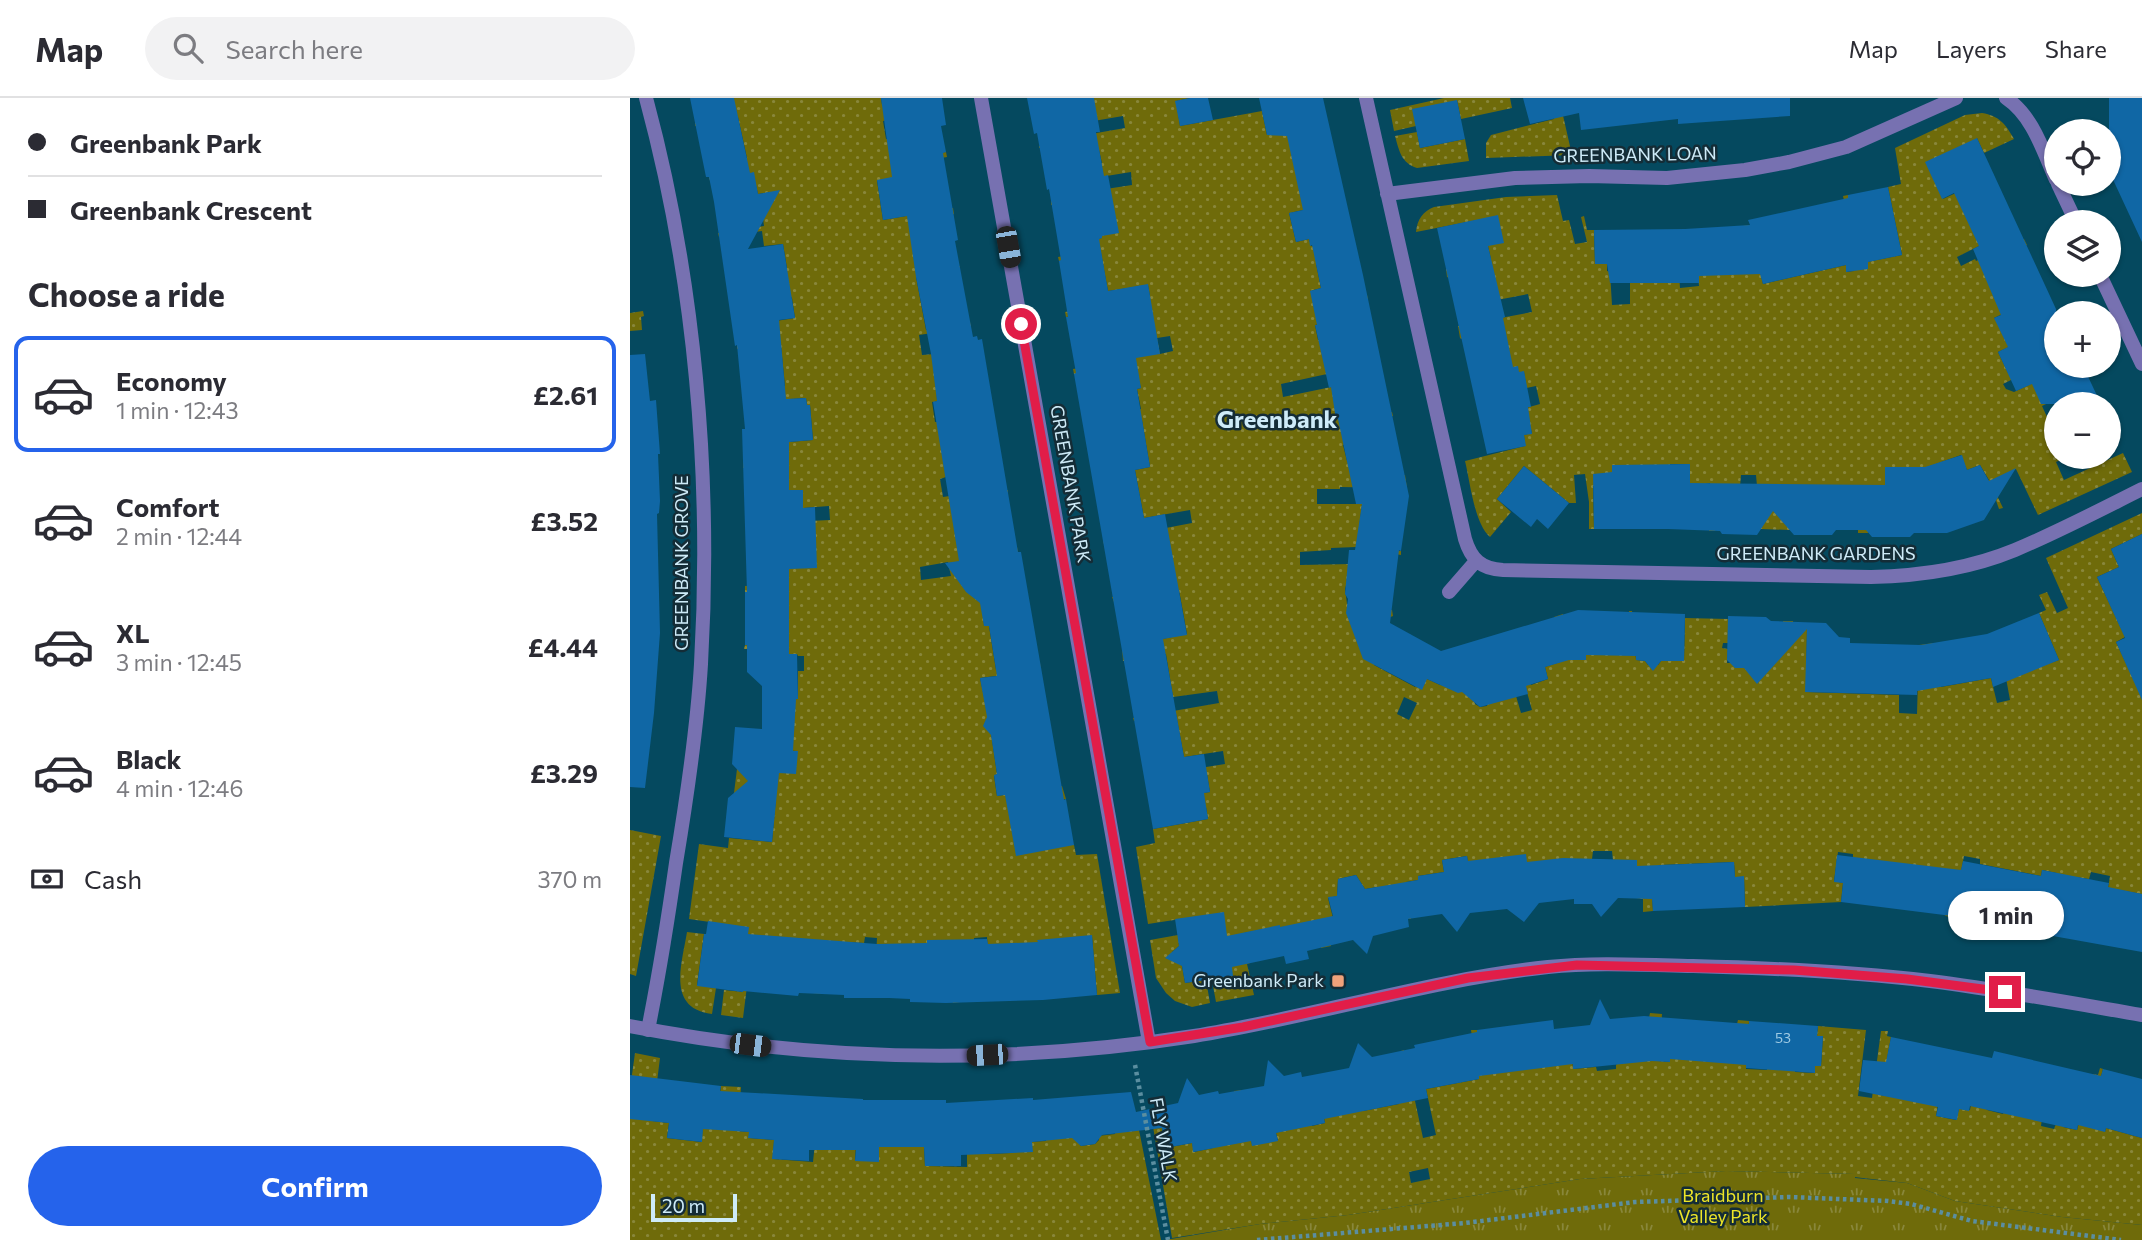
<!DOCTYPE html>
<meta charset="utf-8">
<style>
:root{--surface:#fff;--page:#f2f2f3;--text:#2b2b33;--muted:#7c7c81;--line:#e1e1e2;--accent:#2563eb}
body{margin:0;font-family:Commissioner,sans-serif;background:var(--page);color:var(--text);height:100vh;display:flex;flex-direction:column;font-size:26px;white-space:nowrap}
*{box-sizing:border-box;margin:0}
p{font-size:23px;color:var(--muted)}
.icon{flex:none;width:38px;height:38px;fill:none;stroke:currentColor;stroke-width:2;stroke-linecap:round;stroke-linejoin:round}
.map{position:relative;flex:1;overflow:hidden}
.sheet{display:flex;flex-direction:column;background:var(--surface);width:630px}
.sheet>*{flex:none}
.top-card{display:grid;align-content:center;height:154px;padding:0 28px;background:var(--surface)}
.controls{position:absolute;left:1414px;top:21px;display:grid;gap:14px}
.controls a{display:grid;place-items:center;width:77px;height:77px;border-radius:50%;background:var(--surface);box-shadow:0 2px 5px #0004;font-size:35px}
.scale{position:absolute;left:21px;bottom:18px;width:86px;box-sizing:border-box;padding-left:7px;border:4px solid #ceebf8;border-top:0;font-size:19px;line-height:24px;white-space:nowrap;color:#ceebf8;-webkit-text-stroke:5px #142c36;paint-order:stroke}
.end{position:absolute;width:32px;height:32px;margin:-16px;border:9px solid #e11d48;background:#fff;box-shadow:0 0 0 4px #fff}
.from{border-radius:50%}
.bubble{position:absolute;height:49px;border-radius:24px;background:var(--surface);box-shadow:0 2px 5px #0004;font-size:23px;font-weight:700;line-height:49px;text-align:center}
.car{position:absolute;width:21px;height:42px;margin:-21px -10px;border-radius:9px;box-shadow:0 0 5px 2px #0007;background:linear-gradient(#222 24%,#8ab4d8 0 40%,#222 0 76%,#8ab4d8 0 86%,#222 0)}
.top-card b{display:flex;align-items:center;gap:24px;height:66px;font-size:26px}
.top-card b+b{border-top:2px solid var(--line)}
.top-card i{width:18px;height:18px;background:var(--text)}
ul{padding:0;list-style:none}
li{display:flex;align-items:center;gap:21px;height:116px;margin:0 14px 10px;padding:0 14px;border:4px solid transparent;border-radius:14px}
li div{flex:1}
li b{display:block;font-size:26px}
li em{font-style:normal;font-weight:700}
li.current{border-color:var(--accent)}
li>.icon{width:63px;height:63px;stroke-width:1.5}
h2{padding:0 28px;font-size:32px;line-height:84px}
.pay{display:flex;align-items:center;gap:18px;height:77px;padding:0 28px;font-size:26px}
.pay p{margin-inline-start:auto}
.primary-button{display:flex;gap:14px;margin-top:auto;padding:14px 28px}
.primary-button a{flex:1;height:80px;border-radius:42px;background:var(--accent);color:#fff;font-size:28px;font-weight:700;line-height:80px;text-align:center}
header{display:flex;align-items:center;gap:42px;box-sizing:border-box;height:98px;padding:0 35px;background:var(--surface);border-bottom:2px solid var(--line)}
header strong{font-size:33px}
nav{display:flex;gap:38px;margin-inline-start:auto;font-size:24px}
.search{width:490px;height:63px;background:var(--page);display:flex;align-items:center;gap:18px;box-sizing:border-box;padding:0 24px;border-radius:38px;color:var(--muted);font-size:26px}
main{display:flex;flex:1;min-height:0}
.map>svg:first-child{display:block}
.park{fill:url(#park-tufts)}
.garden{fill:url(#garden-dots);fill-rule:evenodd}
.building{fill:#1067a5}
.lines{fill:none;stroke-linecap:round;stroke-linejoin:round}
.path{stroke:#5b8ea0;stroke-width:4.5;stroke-dasharray:3.5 3.5;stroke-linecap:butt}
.minor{stroke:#7771b1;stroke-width:14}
.tertiary{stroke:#7771b1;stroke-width:14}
.route{stroke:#e11d48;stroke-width:9}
.poi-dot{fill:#f1a27b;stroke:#142c36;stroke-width:2.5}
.labels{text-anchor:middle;stroke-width:5;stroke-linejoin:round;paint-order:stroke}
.number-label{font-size:14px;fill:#9ecae3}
.street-label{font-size:18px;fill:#ceebf8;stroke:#142c36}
.poi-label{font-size:18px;fill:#ceebf8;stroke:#142c36;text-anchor:end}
.park-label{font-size:18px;fill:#ede528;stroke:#142c36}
.district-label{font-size:24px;font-weight:bold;fill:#ceebf8;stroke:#142c36}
</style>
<header>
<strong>Map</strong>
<div class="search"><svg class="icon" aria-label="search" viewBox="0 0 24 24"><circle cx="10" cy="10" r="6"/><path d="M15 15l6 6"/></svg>Search here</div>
<nav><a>Map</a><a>Layers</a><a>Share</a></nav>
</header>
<main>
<section class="sheet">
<div class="top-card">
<b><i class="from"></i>Greenbank Park</b>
<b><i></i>Greenbank Crescent</b>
</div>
<h2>Choose a ride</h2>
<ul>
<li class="current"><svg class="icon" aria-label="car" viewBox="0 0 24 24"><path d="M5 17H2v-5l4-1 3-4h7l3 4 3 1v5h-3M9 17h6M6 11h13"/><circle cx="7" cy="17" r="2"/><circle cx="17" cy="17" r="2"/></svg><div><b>Economy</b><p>1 min · 12:43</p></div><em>£2.61</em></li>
<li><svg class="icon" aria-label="car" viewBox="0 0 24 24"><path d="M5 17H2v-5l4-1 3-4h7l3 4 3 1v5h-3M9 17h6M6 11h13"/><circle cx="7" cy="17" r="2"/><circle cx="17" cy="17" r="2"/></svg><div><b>Comfort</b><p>2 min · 12:44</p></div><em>£3.52</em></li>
<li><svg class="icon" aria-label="car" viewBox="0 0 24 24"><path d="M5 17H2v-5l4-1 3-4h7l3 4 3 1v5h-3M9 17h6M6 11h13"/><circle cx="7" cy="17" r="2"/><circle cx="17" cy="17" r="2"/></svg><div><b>XL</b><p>3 min · 12:45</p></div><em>£4.44</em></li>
<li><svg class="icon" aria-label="car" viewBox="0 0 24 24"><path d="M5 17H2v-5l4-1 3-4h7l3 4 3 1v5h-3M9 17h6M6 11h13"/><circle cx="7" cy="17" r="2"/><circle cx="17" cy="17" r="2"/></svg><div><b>Black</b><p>4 min · 12:46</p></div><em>£3.29</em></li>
</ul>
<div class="pay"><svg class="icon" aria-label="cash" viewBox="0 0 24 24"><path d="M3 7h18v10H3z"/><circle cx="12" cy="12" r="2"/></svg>Cash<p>370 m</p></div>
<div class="primary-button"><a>Confirm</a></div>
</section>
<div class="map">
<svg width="1512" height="1142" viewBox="0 0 1512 1142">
<defs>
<pattern id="park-tufts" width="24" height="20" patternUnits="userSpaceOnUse" patternTransform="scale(1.75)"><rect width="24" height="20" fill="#6f6b0a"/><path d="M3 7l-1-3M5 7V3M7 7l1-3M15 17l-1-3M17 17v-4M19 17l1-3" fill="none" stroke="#89873b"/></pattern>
<pattern id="garden-dots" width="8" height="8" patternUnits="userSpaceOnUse" patternTransform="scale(1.75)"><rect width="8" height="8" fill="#6f6b0a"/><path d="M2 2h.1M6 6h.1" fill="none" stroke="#89873b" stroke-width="1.8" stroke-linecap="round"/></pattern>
</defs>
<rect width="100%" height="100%" fill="#05495f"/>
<path class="park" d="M1096 1073 1225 1076V1080L1277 1085 1325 1103 1432 1119 1512 1127V1142H535L630 1126 718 1117 950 1081Z"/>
<path class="garden" d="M104 0H251L252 7 265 21 253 23 256 41 268 39 272 62 316 54 317 59 293 63 295 74 247 83 253 122 323 110 324 116 321 117 286 175 330 168V171L286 179 296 232 340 224 341 229 289 237 292 257 305 256 307 303 302 304 305 324 319 323 316 379 310 381 313 399 333 396 334 400 378 392V397L344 456 387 449 388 454 333 487 339 496 352 494 354 528H359L366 572 410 565 411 572 350 580 358 618 354 627 361 635 367 676 364 678 367 698 432 688 436 701 378 712 444 747 446 757 467 756 490 895 467 897 462 838 408 843 413 902 358 856 357 839 344 840 345 856 330 904 323 905 297 845 244 899 247 840 235 839 234 845 195 843 192 896 117 888 113 920 91 917 94 892 113 894 120 843 101 827 59 821 69 746 98 750 99 740 142 744 146 700 104 695 107 671 167 653 152 652 141 617H132V614H153L154 602 168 601V573H174V558H168L167 556 122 557V551H114L115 547H159L158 494H115V488L134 487 115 426 200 422 199 408 173 410V392H159L158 368 113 370V364L134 362 133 351 159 349V344L183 342 180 307H177L176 300 160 301V308L137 290 155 288 151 248 107 251V247L125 245 146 223 165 220 162 200 138 173 157 170 153 146 134 148 132 133 89 139 88 135 134 128 132 112 141 94 128 96 123 75 80 83 79 79 92 65 117 60 108 19 65 28V24L89 18 104 3ZM318 464 321 478 291 482 290 469Z
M464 0H560L546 3 550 28 632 13 637 37 698 25 673 112 659 115 666 144 679 141 681 148 723 139 708 161 686 166 691 190 680 193 695 206 737 197 738 201 718 205 695 225 685 227 688 242 698 240 697 276 651 286 653 299 711 287 707 321 718 319 719 323 762 314 763 318 743 322 724 345 713 347 717 363 733 385 775 377 777 390 710 389V391H687V406H732L727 446 771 453V457L726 449 701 450V452L670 454V467L722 466 715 491 717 506 762 512 763 518 724 533 758 539 744 567 785 589 809 552 797 581 810 587 841 591 845 606 850 609 857 608 868 537 891 615 902 612 893 580 898 579 901 587 918 581 915 569 936 562 924 519 933 516 941 562H955L956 557H998L999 513H1002L1006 562 1015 563 1018 567H1028L1031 563H1054L1055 520 1098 521V545H1093L1092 550 1098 551 1097 565H1101L1153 546V523H1163V528L1177 529 1176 594 1269 597V615L1287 616 1289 547 1304 545 1311 589 1361 580 1367 605 1380 602 1376 580 1429 562 1409 515 1416 512 1409 497 1417 494 1427 515 1438 510 1416 460 1512 415V436L1481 451 1489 469 1467 479 1495 539 1486 544 1499 572 1512 566V796L1478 790 1480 778 1461 774 1459 781 1445 779 1420 809 1427 775 1412 772 1411 778 1350 766V761L1334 758 1322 820 1316 818 1223 759V756L1208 754 1204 783 1213 785 1211 804 1115 809 1114 779H1105L1104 764 1029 767 1021 783 1023 813 1013 814V801L1006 800 1007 762H983L982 753H963L962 761 839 771 837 758 812 762 814 774 788 778V782L776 784 781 821H778L752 811 747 789 735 791 726 777 708 781 707 798 698 800 703 820 697 830 701 848 691 850 686 828 650 829V828L614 835 620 865 617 866 624 897 586 904 570 818 518 826 506 749 525 745 523 731 578 721 576 709 563 711 561 697 580 694 577 676 570 670 595 666 593 653 554 659 546 616 504 623 503 620 589 605 587 593 543 599 536 556 493 563 492 549 557 536 549 492 484 504 482 499 537 489 474 446 473 442 562 425 560 412 514 420 505 372 520 369 512 322 495 314 511 311 507 291 511 290 504 265 444 276 443 271 503 261 479 211 436 219 435 214 497 204 520 198 518 187 478 193 471 155 429 163 428 159 468 152 467 141 472 140V138L465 99 421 107V103L476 94V91L502 87 501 74 458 81 456 68 472 65 469 52 453 54 451 43 409 50V48L461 39V36L495 30 493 18 446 26ZM540 238 543 253 530 256 527 240ZM774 599 787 605 779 622 767 616Z
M814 0H880L882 10 831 21 827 3 786 28 764 33 760 12Z
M929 0 942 57 856 60V45L861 37 924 21Z
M1352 15C1369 18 1375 25 1384 41L1354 55 1347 40 1313 101 1343 87 1349 148 1327 159 1331 168 1345 161 1346 163 1394 141 1397 147 1357 165 1397 204 1364 220 1387 245 1368 254 1378 275 1426 252V258L1390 274 1391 277 1373 286 1376 291 1384 294 1405 284 1416 306 1412 308 1418 321 1426 319V359H1437L1426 364 1434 382 1493 355 1502 374 1408 417 1386 371 1360 383 1373 410 1369 411 1362 391 1352 387 1359 382 1350 367 1337 372 1331 357 1300 368 1307 386 1284 369H1256L1255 388 1239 389 1238 435H1228V388L1160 432 1131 431 1126 377H1111L1110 389 1085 433H1079L1080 385 1060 389V366H1040L1039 381 1024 431H1009V388L1006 367H982V388H963L964 431H959V404L955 376 944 377 946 405H939L894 368 867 401 881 414 860 439C844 425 840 383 835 363L895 348 894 337 902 335 901 331 897 332 892 311 910 306 906 288 846 300 896 286 894 274H889L830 240 828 228 902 214 898 196 867 202 817 179 816 171 861 161 858 148 868 118 786 134C787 122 793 113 804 109L876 99 927 97 933 123 939 122 945 146 957 144 951 119 954 118 957 132H964L965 166H977V173L980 174 982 207 1000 206V185L1029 184 1046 132 1050 190 1069 188 1068 171 1113 128 1119 127 1133 186 1216 167V174L1224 173 1222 138 1213 98 1218 97 1232 165 1272 157 1258 89 1271 86 1265 50 1335 17Z
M787 34 790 50 835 41 839 63 787 70C771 65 769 52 765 38Z
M13 213 14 218 11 219 12 232 0 233V215Z
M0 732 31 738 6 878 0 876Z
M57 834 74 836 67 887 86 890 82 916C36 910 52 866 57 834Z
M548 837 549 848 542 854 552 868 555 885 576 882 580 905 562 909 545 903 536 895 526 880 520 842Z
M1020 915 1032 916 1028 963 1040 964V961L1107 926 1108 922 1119 923 1116 971 1137 972V968L1165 970V974L1184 975 1185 968H1191L1193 938H1187L1188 928 1236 932 1228 998 1242 1000 1251 933H1258L1257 938 1261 939 1257 961 1270 963 1250 997 1308 1006 1306 1018 1326 1022 1329 1011 1340 1012 1345 985 1357 1012 1373 1016 1375 1011 1412 1020 1411 1028 1424 1031 1427 1023 1433 1025V1029L1447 1032 1462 976 1468 977 1470 970 1473 971 1467 993 1475 1034 1476 1030 1512 1040V1127L1432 1119 1325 1103 1277 1085 1224 1079 1225 1076 1096 1073 950 1081 718 1117 630 1126 542 1140 520 1011 528 1009 536 1050 562 1045 564 1054 583 1050 605 999 604 993 612 992 622 1047 648 1042 646 1035 680 1020 682 1028 695 1025 686 980 733 1013 769 1006 763 976 775 974 771 953 774 952 793 1040 806 1037 796 991 849 981 841 932H847L850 958 940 934 943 971 966 969 967 973 986 971V967L1018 925ZM798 1070 800 1081 781 1085 779 1074Z
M5 955 30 960 22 1023 39 1025 37 1040 71 1044 73 1029 86 1030 91 988 111 989 108 1033 119 1034V1040L144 1042 143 1061 183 1064 185 1045 226 1046 225 1063H249V1047C264 1047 279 1049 294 1049L295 1068 337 1069V1048L359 1047V1056L381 1055V1045L416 1043 414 1001 451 1048 465 1046 469 1042 468 1038 485 1036V1026L509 1032 531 1142H0V991Z"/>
<path class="building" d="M60 0H104L120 75 124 74 128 96 150 92 118 151 153 146 165 220 149 222 156 301 176 300 177 307H180L183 342 159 344V392H173V410L185 409 187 470 159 471V556H167L168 601H166L163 653H168L166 676 149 675 142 744 94 739 98 700 118 683 102 666 105 629 132 631V588L117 574V547H115V494H117L112 331H115L107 247 105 248 84 104 79 79H76Z
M251 0H312L316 27 311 28 316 54 313 55 328 142 325 143 343 239 347 238 348 242 352 241 388 454H391L434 702 436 701 444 747 386 758 375 697 367 698 364 677 367 676 361 637 353 628 357 619 350 580 367 578 359 528H354L350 505 336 494 315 465 329 463 303 304 307 303 301 256 286 179 277 118 253 122 247 82 262 79Z
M397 0H464L470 34H466L474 78 478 77 489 135 472 138V140L469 141 478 193 518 186 530 256 506 260 511 290 507 291 520 369 505 372 514 420 535 416 557 537 533 541 554 659 574 656 580 694 574 695 578 721 523 731 444 276 446 275 436 219H438L429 163 431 162 419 91 417 92 407 35 404 36Z
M560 0H578L583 22 550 28 545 3Z
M629 0H693L733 177 779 398 771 453 769 452 760 525 811 553 948 512 1055 516 1054 563H1031L1023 573 1015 563 1006 562V558L956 557V562H939L915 569 918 581 896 588 898 596 850 609 832 594 828 595 797 581 792 592 733 561 716 515 718 501 715 496 719 452H725L732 406H726L708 321 706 322 701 289 699 290 685 227H687L680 193 691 190 682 147 680 148 679 141 666 144 659 115 673 112 657 38 637 37Z
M893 0H1160V18L1048 26V21L951 32 949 15 900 26Z
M1479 0H1512V144L1479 73Z
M827 2 835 41 790 50 782 11Z
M1347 40 1426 211V268H1453L1471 306H1411L1402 286 1386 293 1368 254 1378 249 1364 220 1371 217 1343 151 1349 148 1324 95 1312 101 1295 64Z
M1258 89 1272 157 1238 164V171L1216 174V167L1133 186 1130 176 1069 178V185H980L977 166H965L964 132 1055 131 1120 127 1118 122 1218 100V97Z
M868 117 874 145 858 148 875 219 873 220 883 269 888 268 889 274 894 273 901 309H898L902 336 894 337 896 348 857 356 807 130Z
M15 256 20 303 26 302 30 356H28L30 403 29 415 27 416 30 535 24 615 15 690 0 689V257Z
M1332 357 1337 372 1350 367 1359 383 1386 370 1354 422 1317 435H1284L1280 439H1242L1236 432H1206L1202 437H1164L1143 413 1127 437 1092 436 1090 433 1038 431H964L963 376 982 374V367L1060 366V385L1255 387V369H1295Z
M894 368 939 405 918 431 907 421 901 429 867 401Z
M1512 436V602L1486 544 1495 540 1467 479 1489 469 1481 451Z
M1409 515 1429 562 1363 589 1361 580 1287 593V597L1175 594 1177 531 1127 586 1114 570H1105L1097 562 1098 518 1136 519 1141 523 1196 525 1209 539 1220 540V545L1291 547 1357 536Z
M896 756 897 764 933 760 1007 762V768L1104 764 1105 779 1114 778 1115 809 1023 813 1022 801 988 800 971 819 962 806H944V801L909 805 894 824 877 811 840 815 827 834 812 816 778 821 779 829 743 838 737 856 723 842 677 853 679 861 656 866 654 858 602 869 603 878 555 885 552 868 535 860 549 848 545 821 594 814 597 838 650 827V829L703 818 698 799 707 798 708 781 726 777 735 791 788 782V778L814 774 812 762 837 758 838 763Z
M1207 757 1331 772 1333 763 1411 778 1412 772 1479 785 1478 789 1512 796V854L1322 820V818L1211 804 1213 785 1204 784Z
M78 823 119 829 118 836 247 846 297 845V842L357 841 358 846 408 844 407 842 462 837 467 897 413 902 316 905 280 904V901L259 900H214V897L169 895 168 898 113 893V894L67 888 74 836H76Z
M970 901 980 921 1014 918 1119 926V923L1188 928 1187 938H1193L1191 968H1185V975L1116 970V967L1040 961V964L1022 963 943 971V966L849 978V981L796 991 798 1000 694 1021 695 1025 646 1035 648 1043 622 1048 621 1043 563 1054 562 1045 535 1050 532 1030 472 1037 465 1046 451 1048 442 1040 402 1044 403 1054 331 1057V1068H295L294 1049H249V1064L225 1063 226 1052H179V1063L142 1061 144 1042 118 1040 119 1034 73 1031 72 1044 37 1040 39 1025 0 1021V977L91 988 90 993 233 1001V1002H316V1005L403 1000V1002L501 994 506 1014 548 1005 557 980 569 997 588 993 589 996 634 988 638 962 654 978 671 974 672 979 719 970 728 945 742 959 785 950 784 947 847 934V932L923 922 924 931 960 927Z
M1261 939 1362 960 1364 953 1471 978 1473 971 1512 981V1040L1476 1030 1475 1034 1448 1027 1447 1032 1340 1008 1339 1013 1329 1011 1327 1022 1306 1018 1308 1009 1229 993 1233 962 1256 964Z"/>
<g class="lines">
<path class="path" d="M505 967 538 1142
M627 1142 835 1125 1005 1104 1159 1099 1258 1103 1281 1106 1342 1123 1491 1142"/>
<path class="minor" d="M16 0C65 181 82 379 71 566 67 633 57 699 46 765 38 821 29 877 18 932
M351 0 519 944
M736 0 835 441C841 461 851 471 873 472L1241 479C1290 478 1339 471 1385 452 1428 434 1470 412 1512 391
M1376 0C1403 18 1413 53 1426 82
M1428 86 1446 124
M757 96 885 80 959 78 1037 80 1115 72 1159 64 1216 49 1326 0
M1470 177 1512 266
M819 494 846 463"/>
<path class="tertiary" d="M0 928C186 964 377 967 564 938 683 919 798 882 918 869 966 864 1015 867 1063 868 1142 870 1222 874 1300 883 1371 892 1442 905 1512 917"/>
</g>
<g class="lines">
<path class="route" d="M391 226 520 944 613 929 838 880 947 867 1164 872 1277 881 1375 894"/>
</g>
<rect class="poi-dot" x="701" y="876" width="14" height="14" rx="3.5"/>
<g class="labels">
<g class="number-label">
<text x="1153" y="945">53</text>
</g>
<g class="street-label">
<text transform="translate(1005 57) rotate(-1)" y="6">GREENBANK LOAN</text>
<text transform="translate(440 386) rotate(80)" y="6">GREENBANK PARK</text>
<text x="1186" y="462">GREENBANK GARDENS</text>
<text transform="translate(52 465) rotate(-90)" y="6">GREENBANK GROVE</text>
<text transform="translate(533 1042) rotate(80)" y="6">FLY WALK</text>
</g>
<g class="poi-label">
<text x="694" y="889">Greenbank Park</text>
</g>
<g class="park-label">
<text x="1093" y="1104">Braidburn<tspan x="1093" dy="21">Valley Park</tspan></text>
</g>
<g class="district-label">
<text x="647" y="330">Greenbank</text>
</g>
</g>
</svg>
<div class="controls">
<a><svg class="icon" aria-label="locate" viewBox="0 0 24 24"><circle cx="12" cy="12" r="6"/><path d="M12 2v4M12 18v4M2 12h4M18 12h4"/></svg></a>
<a><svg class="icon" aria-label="layers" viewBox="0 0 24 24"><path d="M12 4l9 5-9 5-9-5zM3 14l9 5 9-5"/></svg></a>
<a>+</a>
<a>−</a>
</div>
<div class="scale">20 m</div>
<i class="end from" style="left:391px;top:226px"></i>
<i class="end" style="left:1375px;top:894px"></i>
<div class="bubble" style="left:1318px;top:793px;width:116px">1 min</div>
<i class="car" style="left:378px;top:149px;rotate:170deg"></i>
<i class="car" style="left:120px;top:947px;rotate:97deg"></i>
<i class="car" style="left:357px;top:957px;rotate:267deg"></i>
</div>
</main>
